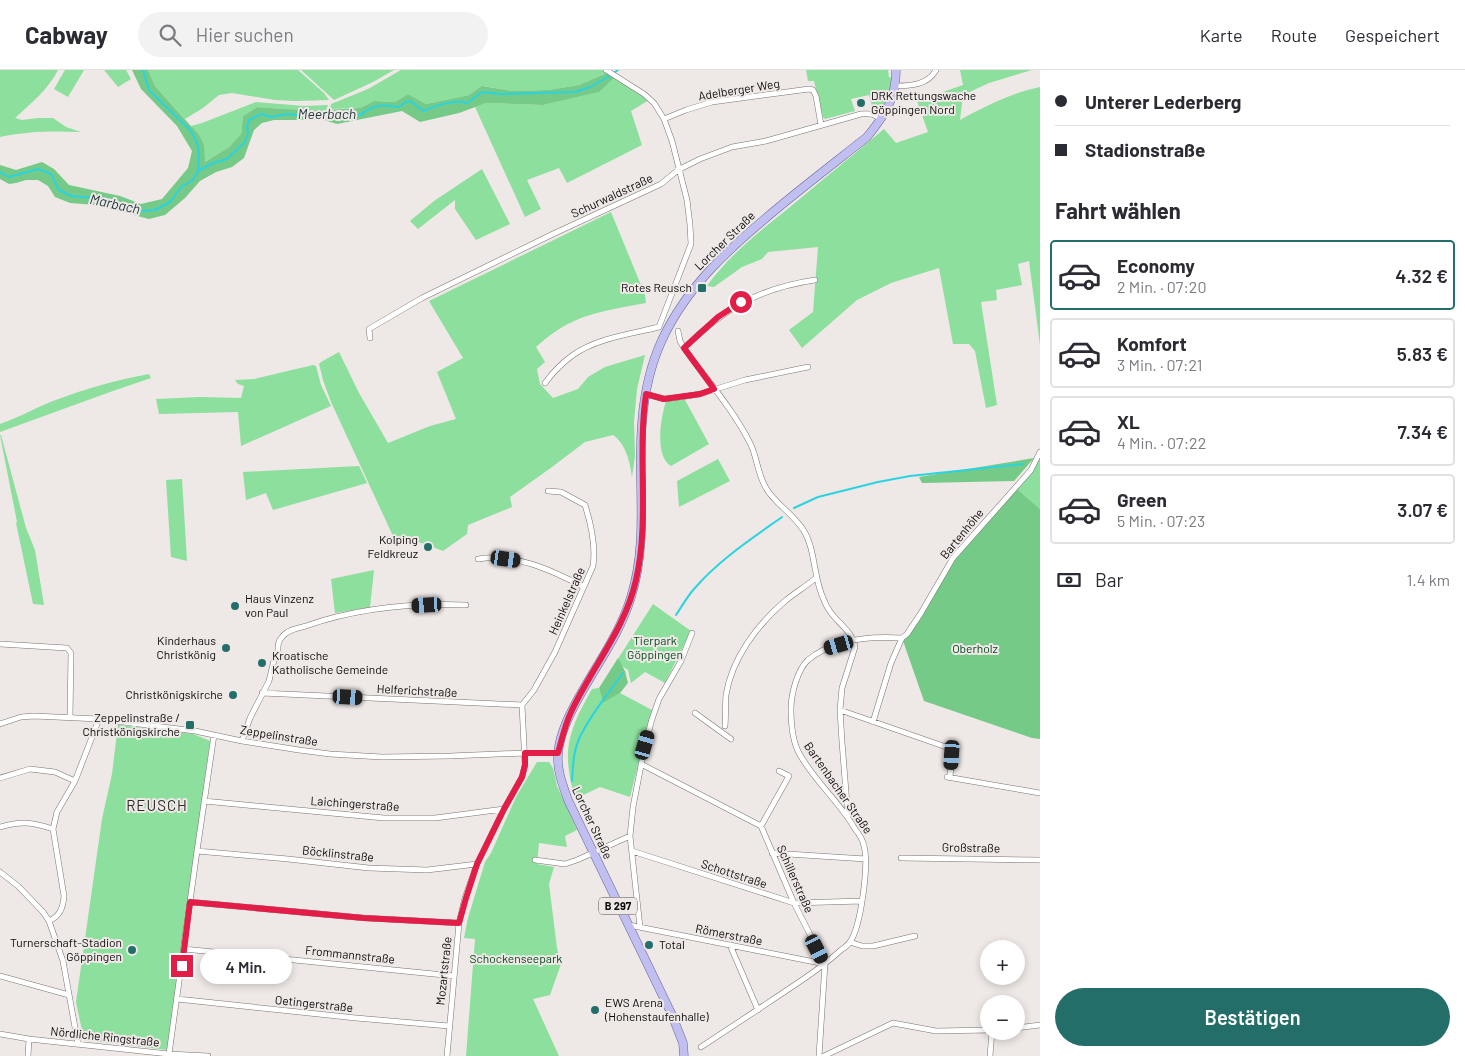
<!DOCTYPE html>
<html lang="de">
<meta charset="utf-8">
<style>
:root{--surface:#fff;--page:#f2f2f3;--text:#2b2b33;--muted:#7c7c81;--line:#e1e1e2;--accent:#246e69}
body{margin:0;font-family:Barlow,sans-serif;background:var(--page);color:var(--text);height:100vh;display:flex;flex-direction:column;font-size:19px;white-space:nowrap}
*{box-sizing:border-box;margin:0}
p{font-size:16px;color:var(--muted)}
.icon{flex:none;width:28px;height:28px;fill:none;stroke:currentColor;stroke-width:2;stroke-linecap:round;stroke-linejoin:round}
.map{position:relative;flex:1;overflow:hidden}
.drawer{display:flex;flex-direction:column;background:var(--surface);width:425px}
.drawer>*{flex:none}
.top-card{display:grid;align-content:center;height:110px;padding:0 15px;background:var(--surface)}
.tools{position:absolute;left:980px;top:870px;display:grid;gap:10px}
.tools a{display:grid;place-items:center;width:45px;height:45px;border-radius:50%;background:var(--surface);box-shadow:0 2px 8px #0003;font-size:25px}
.end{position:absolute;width:22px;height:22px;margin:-11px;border:6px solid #e11d48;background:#fff;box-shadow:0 0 0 2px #fff}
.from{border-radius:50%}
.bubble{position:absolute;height:35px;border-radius:18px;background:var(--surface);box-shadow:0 2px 8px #0003;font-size:16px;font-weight:600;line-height:35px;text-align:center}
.car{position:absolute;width:15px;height:30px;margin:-15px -8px;border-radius:6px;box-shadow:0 0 4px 1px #0007;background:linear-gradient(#222 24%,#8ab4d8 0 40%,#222 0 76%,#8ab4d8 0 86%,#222 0)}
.top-card b{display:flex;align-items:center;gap:18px;height:48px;font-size:19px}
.top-card b+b{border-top:1px solid var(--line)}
.top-card i{width:12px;height:12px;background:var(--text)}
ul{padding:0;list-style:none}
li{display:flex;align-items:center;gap:15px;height:70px;margin:0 10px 8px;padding:0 5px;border:2px solid var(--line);border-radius:5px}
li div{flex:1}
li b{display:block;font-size:19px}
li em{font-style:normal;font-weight:600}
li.active{border-color:var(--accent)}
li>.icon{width:45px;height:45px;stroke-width:1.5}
h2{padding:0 15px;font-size:22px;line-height:60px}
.pay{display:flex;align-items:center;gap:12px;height:55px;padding:0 15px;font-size:19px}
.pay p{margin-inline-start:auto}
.primary-button{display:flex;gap:10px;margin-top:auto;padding:10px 15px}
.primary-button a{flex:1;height:58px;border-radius:30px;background:var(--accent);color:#fff;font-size:20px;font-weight:600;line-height:58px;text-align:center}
header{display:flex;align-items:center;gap:30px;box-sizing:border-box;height:70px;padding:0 25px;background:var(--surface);border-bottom:1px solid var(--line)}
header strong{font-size:24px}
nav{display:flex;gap:28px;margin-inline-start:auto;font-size:18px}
.search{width:350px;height:45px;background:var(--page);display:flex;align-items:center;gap:12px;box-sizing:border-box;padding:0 18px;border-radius:28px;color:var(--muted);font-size:19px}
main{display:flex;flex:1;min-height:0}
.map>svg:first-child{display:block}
.green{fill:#8cdf9c}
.forest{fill:#74ca86}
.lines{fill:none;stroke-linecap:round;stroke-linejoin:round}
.stream{stroke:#2bd3e1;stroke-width:2}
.street-casing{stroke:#787371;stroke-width:6}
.primary-casing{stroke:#666598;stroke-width:9}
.street{stroke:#fff;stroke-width:5}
.primary{stroke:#c0bfef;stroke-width:8}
.route{stroke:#e11d48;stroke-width:6}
.poi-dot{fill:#246e69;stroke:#eee8e6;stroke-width:2}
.labels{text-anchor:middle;stroke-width:4;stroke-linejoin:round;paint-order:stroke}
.shield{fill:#eee8e6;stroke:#504d4d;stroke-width:1}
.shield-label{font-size:11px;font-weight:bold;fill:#0d0b0b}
.street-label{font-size:12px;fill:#0d0b0b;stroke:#eee8e6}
.poi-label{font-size:12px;fill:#0d0b0b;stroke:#eee8e6;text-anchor:end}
.park-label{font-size:12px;fill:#05481d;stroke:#eee8e6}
.water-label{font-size:14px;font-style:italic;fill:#1e373a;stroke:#eee8e6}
.quarter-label{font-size:15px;letter-spacing:1px;fill:#2d2927;stroke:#eee8e6}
</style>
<header>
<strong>Cabway</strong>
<div class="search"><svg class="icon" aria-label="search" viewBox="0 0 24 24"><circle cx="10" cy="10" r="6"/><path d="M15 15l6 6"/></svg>Hier suchen</div>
<nav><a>Karte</a><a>Route</a><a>Gespeichert</a></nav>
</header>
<main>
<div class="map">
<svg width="1040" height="986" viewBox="0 0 1040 986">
<rect width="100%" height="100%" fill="#eee8e6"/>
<path class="green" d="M0 0H58C48 20 31 33 15 48L22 50 38 48H53L66 57 81 62C52 61 28 61 0 67Z
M65 0H84L68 27 54 19Z
M104 0H126L131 9 118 17Z
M148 0H298L324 23 329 30 295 31 275 30 232 23 219 25 203 38 185 49 155 16Z
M301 0H394L373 12 334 30Z
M401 0H603L607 3 579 15 548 20 513 21 483 16 469 25 426 34 408 24 395 32 374 31 360 38 330 39 331 34 368 19Z
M806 0H888L889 7 891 8V19L887 31H886L881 40H873L869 25 851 29 855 41 825 49 823 47 814 11H808Z
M960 0H1032L989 13 963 25 960 50C986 36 1011 23 1040 17V275L1029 191 1018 194 1022 215 996 220 997 230 981 232 997 335 986 338 975 281 969 274H953L939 198 891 213 857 230 802 278 789 260 813 242 818 177 768 182 762 189 742 197 714 217 707 216C729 185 760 161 790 137 821 111 853 85 884 59L896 73 928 62 917 31 963 15Z
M614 8 649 30 631 41 642 75 567 113 559 98 527 110 541 139 525 147 475 37 486 33 543 35 598 22Z
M256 32 304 36 328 35 326 40 282 39 257 37 243 46 241 64 229 77 205 92 191 56 202 53Z
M482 99 510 154 476 170 455 139V130L418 159 410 151 434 131Z
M611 142 645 225 646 233C599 242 572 244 536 277L545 292 537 299 540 314 553 328 578 319 588 307 605 297 645 285 637 319 634 351 635 386 632 407C630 392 626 374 613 365L585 372 552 397 510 427 512 437 468 455 467 464 443 481 425 474 393 466 331 332 323 310 319 294 321 292 339 282 359 323 388 373 430 356 456 349 437 302 463 288 429 231Z
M313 295 316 296 321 315 331 336 241 376 238 342 159 344 156 329 200 327 241 328 244 316 238 314 235 310 254 309Z
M149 304 151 308 110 322 0 362V354C18 348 35 338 53 331 85 319 116 310 149 304Z
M685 330 709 374 671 396C654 386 661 347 666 331Z
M0 365H1L26 458 35 480 44 535 33 534 16 453 17 452Z
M1040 386V439L1016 418Z
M718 389 730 411 679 437 677 411Z
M359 396 367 413 273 440 266 423 246 430 243 402Z
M182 409 187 491 171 487 166 410Z
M374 500 370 537 335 543 331 509Z
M653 534 691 561 665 613 645 602 631 613 628 600 616 592Z
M599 618 603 633 620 623 652 640 630 727 600 717 575 729C573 720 570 711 569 701 564 669 577 646 592 619Z
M118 655 193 664 210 671 168 980 84 970 76 932 102 749 112 704Z
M537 692H549L553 698 557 716 577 760 565 766 567 777 539 773 537 794 554 797 549 814 557 878 561 894 550 925 533 929 559 986H466L475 869 464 868 468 848 485 792 491 783 516 727Z"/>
<path class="forest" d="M132 0H148L155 16 199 65 204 75 205 92 229 77 241 64 243 46 257 37 282 39 326 40 360 38 374 31 395 32 408 24 426 34 469 25 482 16 513 21 548 20 579 15 607 3 614 8 599 22 543 35 486 33 459 43 420 52 402 41 337 54 324 50H274L262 53 254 60 244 88 232 97 216 102 200 111 185 128 165 145 149 149 96 135 70 133 55 127 48 116 38 110H26L16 113 9 114 0 109V95L16 100 42 92 54 99 69 115 120 126 141 134 162 129 188 98 192 81 177 56 141 19Z
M1034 388 1014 411 922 413 919 407Z
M1016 418 1040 439V669L1032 668 924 631 902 568 907 564 953 488Z
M618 588 625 601 628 613 620 623 603 633 599 618Z"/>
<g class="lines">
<path class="stream" d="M198 101 213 93 227 89 245 72 248 64 247 57 249 50 261 44 270 47 288 44 304 46 321 44 348 46 356 44 361 45C374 33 383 35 399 37L407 31 412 32 423 41C436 36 453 29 467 33L482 22 501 24 575 22 590 17 608 7 618 0
M0 102 9 107 38 99 51 104 59 120 71 126 107 129 141 141 155 140 170 132 181 117 193 110 198 101 199 87 198 76 194 67 191 61 149 20 143 0
M794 438 818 427 878 412 910 406 1023 394
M676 545C682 536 687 527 694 519 719 490 751 469 782 447
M572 711C573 697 573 682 579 669 590 645 608 624 623 603"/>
<g class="street-casing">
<path id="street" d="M895 16C910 16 928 15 936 0
M664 49 686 40 712 32 809 19 813 20 816 26 821 55
M678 261 680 271 684 278C706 309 734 340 751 375 757 388 758 405 766 418 775 434 794 444 804 461 816 481 813 508 824 530 825 533 827 537 829 540 837 553 852 560 855 577L842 618 840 640 842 672 848 747
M370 268 369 259 422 228 553 164 661 114 678 100 700 89 732 77 766 71 861 44C870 43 875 44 881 50
M684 278C723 239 760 218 815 210
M545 313C553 302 562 293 573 285 597 268 631 264 659 257L691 174 690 155 687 130 672 71 664 49 654 33 644 24 606 0
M646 324 664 329 681 327 700 324 745 310 808 297
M478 489C516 483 551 500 584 517
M0 574 67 578 71 583 70 647
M262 623 522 635 525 695 522 707 504 739 477 794 465 828 459 853 447 986
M522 635 534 620 555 582 593 496C596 476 591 454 585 435L561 422 548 421
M840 640 949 678 952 685 950 707
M695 643 731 669
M873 652 891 593 902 568
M0 654 21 647 34 646 99 649 195 661 242 671 299 680 330 684 382 687 450 686 525 683H558
M725 656C726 645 725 635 726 625 732 588 757 555 785 531 795 523 806 516 816 508
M242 671 250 648 269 611 275 586 278 585C278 578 277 572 282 567 287 560 298 558 306 556 357 538 412 533 466 535
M641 694 761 756 794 833 825 894 819 986
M947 707 1040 723
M0 708 30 699 55 702 75 711
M204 731 384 748H435L504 739
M761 756 789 706 779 701
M0 757C21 751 32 752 53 759
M197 781 288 789 369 798 427 800 477 794
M632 781 794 833 862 831
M772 783 866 789
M901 788 1040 790
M535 790 565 794 577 790 630 766
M0 802 18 816 43 842 49 851 63 891 78 974
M190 832 364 848 459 853
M49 851C60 846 63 838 64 826L53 759 57 742 75 711 99 649
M629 855 825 894
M640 857 630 766 633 737 645 675 652 649 659 629 681 591 692 563
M850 872 862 876H873L915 866
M730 875 758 940
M184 879 454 906
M0 906 69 925
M177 929 356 948 449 956
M1016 958 1040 955
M0 964 29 969 169 984 208 986
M701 977C736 954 771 931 805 908 818 899 830 890 841 880 844 878 848 875 850 872 861 856 869 795 864 776 863 770 859 764 855 759 840 732 814 711 799 683 792 670 791 653 791 639 791 625 797 600 808 590 833 569 871 566 902 568L907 564 921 543 953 488 1031 400 1040 382
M169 984 197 781 214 665
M28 986 29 969
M824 986 893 953 936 961 989 960
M990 986 992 961"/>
</g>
<g class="primary-casing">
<path id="primary" d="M684 986 683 973 672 945 568 730C563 716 557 701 558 685 559 663 572 639 583 620 600 590 621 561 631 527 649 470 637 412 642 353 644 326 650 296 662 270 688 214 732 176 779 137 808 113 838 90 867 67 885 45 896 29 896 0"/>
</g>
<use href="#street" class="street"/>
<use href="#primary" class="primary"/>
</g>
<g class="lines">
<path class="route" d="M182 896 190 832 364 848 459 853 466 828 477 794 504 739 522 707 525 695V683H558C562 669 565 654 572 640 593 596 625 559 636 510 650 449 637 386 646 324L664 329 700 324 714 319 684 278 718 247 741 232"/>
</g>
<g class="poi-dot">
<circle cx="861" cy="33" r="5"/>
<rect x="697" y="213" width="10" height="10" rx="2.5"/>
<circle cx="428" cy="477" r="5"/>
<circle cx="235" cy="536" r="5"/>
<circle cx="226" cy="578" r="5"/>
<circle cx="262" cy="593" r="5"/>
<circle cx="233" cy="625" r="5"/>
<rect x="185" y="650" width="10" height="10" rx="2.5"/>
<circle cx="649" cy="875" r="5"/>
<circle cx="132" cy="880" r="5"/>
<circle cx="595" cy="940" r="5"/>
</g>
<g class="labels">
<rect class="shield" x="599" y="827.5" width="38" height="17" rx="4"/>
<g class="shield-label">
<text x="618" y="840">B 297</text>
</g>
<g class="street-label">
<text transform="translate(739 20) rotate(-9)" y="4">Adelberger Weg</text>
<text transform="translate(612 126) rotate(-25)" y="4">Schurwaldstraße</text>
<text transform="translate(725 171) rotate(-44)" y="4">Lorcher Straße</text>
<text transform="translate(962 464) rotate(-51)" y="4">Bartenhöhe</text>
<text transform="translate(567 531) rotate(-66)" y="4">Heinkelstraße</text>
<text transform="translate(417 621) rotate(3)" y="4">Helferichstraße</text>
<text transform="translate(279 666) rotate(9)" y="4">Zeppelinstraße</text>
<text transform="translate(838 718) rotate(55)" y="4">Bartenbacher Straße</text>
<text transform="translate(355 734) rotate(4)" y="4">Laichingerstraße</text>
<text transform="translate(592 753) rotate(65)" y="4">Lorcher Straße</text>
<text transform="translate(971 778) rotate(1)" y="4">Großstraße</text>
<text transform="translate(338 784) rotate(6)" y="4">Böcklinstraße</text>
<text transform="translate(734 804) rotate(18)" y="4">Schottstraße</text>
<text transform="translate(795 809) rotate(66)" y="4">Schillerstraße</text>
<text transform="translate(729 865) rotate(11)" y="4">Römerstraße</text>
<text transform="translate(350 885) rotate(6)" y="4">Frommannstraße</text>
<text transform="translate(444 901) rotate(-84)" y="4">Mozartstraße</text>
<text transform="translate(314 934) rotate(6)" y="4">Oetingerstraße</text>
<text transform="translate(105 967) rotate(6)" y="4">Nördliche Ringstraße</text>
</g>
<g class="poi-label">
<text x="871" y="30" text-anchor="start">DRK Rettungswache<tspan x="871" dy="14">Göppingen Nord</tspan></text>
<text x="692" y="222">Rotes Reusch</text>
<text x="418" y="474">Kolping<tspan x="418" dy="14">Feldkreuz</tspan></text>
<text x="245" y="533" text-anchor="start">Haus Vinzenz<tspan x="245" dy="14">von Paul</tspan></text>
<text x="216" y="575">Kinderhaus<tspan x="216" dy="14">Christkönig</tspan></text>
<text x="272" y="590" text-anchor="start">Kroatische<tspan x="272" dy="14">Katholische Gemeinde</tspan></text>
<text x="223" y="629">Christkönigskirche</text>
<text x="180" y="652">Zeppelinstraße /<tspan x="180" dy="14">Christkönigskirche</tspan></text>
<text x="122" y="877">Turnerschaft-Stadion<tspan x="122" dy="14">Göppingen</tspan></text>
<text x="659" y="879" text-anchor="start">Total</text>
<text x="605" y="937" text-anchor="start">EWS Arena<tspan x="605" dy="14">(Hohenstaufenhalle)</tspan></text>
</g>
<g class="park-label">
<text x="655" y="575">Tierpark<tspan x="655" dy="14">Göppingen</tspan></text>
<text x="975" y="583">Oberholz</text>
<text x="516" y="893">Schockenseepark</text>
</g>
<g class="water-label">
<text x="327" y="49">Meerbach</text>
<text transform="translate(115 134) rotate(12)" y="5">Marbach</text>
</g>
<g class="quarter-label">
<text x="157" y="741">REUSCH</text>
</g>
</g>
</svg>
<div class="tools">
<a>+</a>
<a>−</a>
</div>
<i class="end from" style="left:741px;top:232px"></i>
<i class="end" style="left:182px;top:896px"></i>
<div class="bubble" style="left:200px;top:879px;width:92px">4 Min.</div>
<i class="car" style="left:506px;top:489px;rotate:98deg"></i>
<i class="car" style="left:427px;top:535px;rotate:267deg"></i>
<i class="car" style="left:839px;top:575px;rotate:254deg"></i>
<i class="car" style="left:348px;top:627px;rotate:93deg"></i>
<i class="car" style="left:645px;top:675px;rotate:16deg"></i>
<i class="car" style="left:952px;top:685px;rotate:184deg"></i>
<i class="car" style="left:817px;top:879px;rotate:153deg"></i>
</div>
<section class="drawer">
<div class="top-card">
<b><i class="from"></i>Unterer Lederberg</b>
<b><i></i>Stadionstraße</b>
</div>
<h2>Fahrt wählen</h2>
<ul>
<li class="active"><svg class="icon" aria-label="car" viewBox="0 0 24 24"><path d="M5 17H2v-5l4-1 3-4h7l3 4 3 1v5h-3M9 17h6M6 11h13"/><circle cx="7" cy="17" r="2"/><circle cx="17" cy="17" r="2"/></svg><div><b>Economy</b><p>2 Min. · 07:20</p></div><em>4.32 €</em></li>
<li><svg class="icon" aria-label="car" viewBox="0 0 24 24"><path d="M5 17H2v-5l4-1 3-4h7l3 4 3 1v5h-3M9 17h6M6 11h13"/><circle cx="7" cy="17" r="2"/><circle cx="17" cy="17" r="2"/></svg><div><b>Komfort</b><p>3 Min. · 07:21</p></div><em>5.83 €</em></li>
<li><svg class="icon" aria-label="car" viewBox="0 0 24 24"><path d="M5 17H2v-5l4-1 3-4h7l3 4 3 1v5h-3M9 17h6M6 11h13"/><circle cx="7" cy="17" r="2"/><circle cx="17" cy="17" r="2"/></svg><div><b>XL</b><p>4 Min. · 07:22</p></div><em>7.34 €</em></li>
<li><svg class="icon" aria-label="car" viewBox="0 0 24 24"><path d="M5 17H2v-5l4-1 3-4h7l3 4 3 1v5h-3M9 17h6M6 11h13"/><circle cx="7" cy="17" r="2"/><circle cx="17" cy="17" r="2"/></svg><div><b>Green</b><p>5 Min. · 07:23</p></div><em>3.07 €</em></li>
</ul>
<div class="pay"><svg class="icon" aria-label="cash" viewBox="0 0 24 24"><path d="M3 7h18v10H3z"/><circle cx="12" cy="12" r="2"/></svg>Bar<p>1.4 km</p></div>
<div class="primary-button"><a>Bestätigen</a></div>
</section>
</main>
